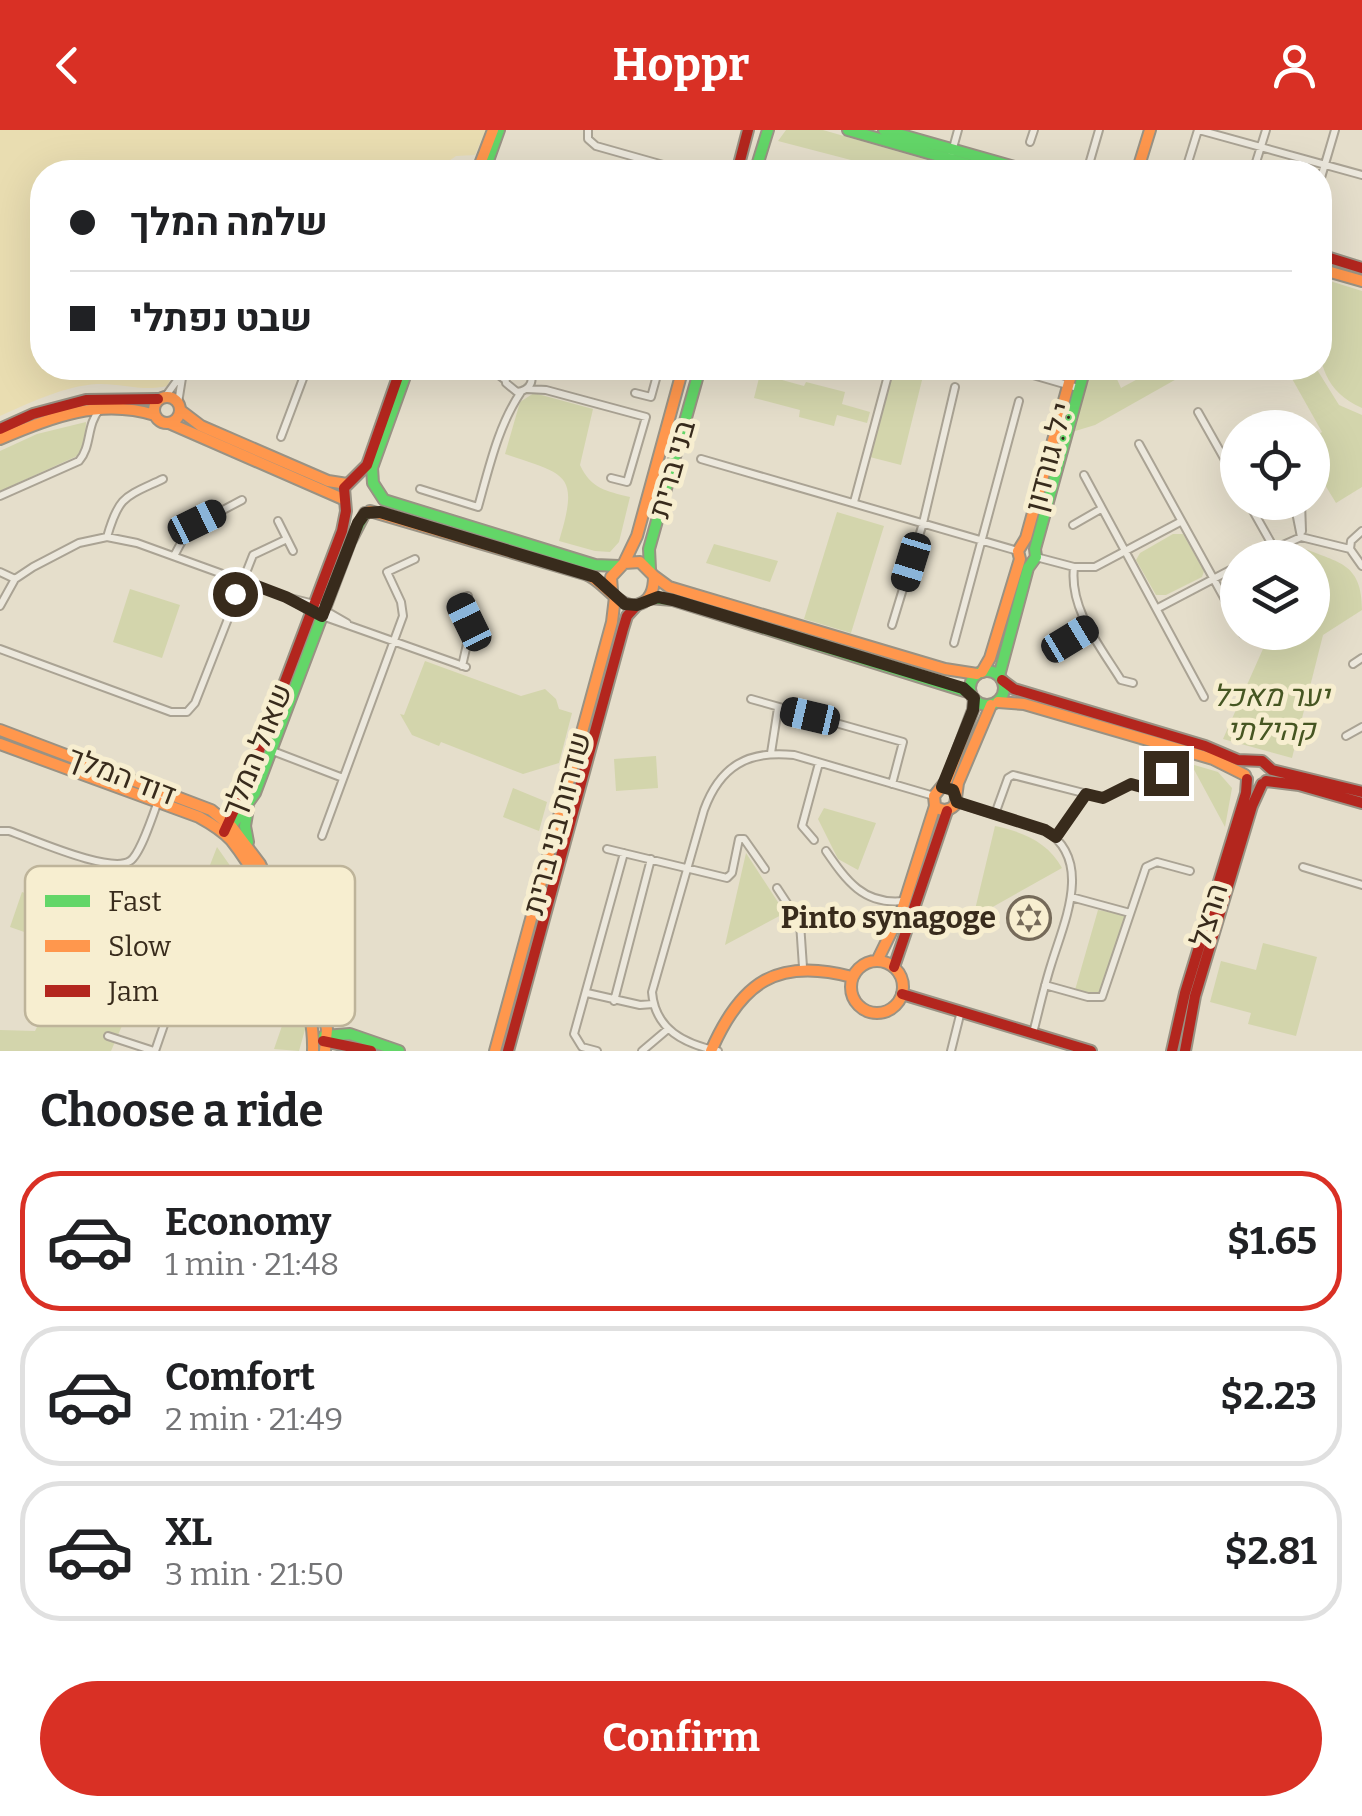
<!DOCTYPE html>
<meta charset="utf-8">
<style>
:root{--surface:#fff;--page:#f6f6f6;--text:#202124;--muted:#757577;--line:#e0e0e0;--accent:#d93025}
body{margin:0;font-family:Bitter,Heebo,serif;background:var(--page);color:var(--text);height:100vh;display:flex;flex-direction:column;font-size:38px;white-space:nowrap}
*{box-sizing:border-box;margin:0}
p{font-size:32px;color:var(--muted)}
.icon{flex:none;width:55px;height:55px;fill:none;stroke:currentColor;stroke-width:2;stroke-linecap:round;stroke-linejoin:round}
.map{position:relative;height:921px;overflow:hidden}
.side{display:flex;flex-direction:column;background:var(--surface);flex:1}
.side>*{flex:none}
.guide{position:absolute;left:30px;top:30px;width:1302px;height:220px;border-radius:40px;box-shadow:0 10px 40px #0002;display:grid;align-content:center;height:220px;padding:0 40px;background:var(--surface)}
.buttons{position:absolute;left:1220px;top:280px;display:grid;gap:20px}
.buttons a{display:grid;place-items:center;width:110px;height:110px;border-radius:50%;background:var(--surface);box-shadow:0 10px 40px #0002;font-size:50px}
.end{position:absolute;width:45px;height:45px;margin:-22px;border:12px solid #382b1c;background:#fff;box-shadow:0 0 0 5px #fff}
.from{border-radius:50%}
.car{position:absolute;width:30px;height:60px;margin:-30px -15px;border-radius:12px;box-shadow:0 0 8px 2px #0007;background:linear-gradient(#222 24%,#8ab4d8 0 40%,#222 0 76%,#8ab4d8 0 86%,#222 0)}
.guide b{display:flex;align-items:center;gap:35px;height:95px;font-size:38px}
.guide b+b{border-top:2px solid var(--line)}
.guide i{width:25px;height:25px;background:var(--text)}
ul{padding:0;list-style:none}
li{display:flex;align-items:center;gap:30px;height:140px;margin:0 20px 15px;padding:0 20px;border:5px solid var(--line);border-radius:40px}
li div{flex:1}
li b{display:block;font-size:38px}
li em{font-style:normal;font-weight:700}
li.current{border-color:var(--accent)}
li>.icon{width:90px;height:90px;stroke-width:1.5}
h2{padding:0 40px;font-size:45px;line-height:120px}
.button{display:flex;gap:20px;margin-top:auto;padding:20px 40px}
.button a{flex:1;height:115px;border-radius:60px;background:var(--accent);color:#fff;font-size:40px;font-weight:700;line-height:115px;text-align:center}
header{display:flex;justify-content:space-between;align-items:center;height:130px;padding:0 40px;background:var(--accent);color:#fff;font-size:45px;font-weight:700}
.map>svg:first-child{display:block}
.green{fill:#d3d5ac}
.sand{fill:#e9ddb1}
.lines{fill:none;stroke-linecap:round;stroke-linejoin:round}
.street-casing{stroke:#aaa394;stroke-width:10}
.fast-casing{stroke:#999284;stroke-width:14}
.slow-casing{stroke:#999284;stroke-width:14}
.jam-casing{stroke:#999284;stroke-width:14}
.street{stroke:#ece8dd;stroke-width:6}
.fast{stroke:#63d668;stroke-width:10}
.slow{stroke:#ff974d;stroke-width:10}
.jam{stroke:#b3261e;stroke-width:10}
.route{stroke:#382b1c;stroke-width:12}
.labels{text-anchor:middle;stroke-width:10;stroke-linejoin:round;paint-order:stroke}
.street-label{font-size:30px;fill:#382b1c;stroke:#f7eed0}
.park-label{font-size:30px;font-style:italic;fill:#465622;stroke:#f7eed0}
.poi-label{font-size:30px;font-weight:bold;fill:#382b1c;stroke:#f7eed0;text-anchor:end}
.key{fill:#f7eed0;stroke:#beb49a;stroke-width:2.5}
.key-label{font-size:28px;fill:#382b1c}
</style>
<header><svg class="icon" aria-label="back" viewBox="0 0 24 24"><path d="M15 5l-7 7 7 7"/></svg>Hoppr<svg class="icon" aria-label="person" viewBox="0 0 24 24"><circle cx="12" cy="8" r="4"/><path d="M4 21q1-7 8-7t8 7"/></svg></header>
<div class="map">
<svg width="1362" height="921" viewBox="0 0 1362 921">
<rect width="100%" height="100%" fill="#e5decb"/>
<path class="green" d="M786 0H823L969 42H897L778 11Z
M1320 148 1362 161V278C1306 253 1320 201 1320 148Z
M890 238H925L901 335 866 326Z
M1090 238H1119L1116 247 1121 258 1158 238H1196L1095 295 1072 302Z
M1286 238H1316L1339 275 1362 285V357L1336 373 1313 335V308L1322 302Z
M760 244 804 256 806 252 845 262 842 274 870 282 867 293 837 285 834 296 799 287 800 280 754 268Z
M534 263 593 279 580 335C591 359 606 361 630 367L619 412 610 422 595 421 559 411C580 342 566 345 505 324L520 272Z
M86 292 85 312 77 326 0 361V321L37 304Z
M837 382 884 396 851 503 804 489Z
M1173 404H1183L1204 441 1202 447 1166 465H1156L1136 430 1140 423Z
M714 414 778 431 770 452 706 433Z
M1298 416C1337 433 1362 431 1362 480L1323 505 1292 628 1223 609 1270 503 1312 502V428L1272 427Z
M130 459 180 475 162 528 113 512Z
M425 531 521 566 545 559 556 569 559 579 572 583 559 633 523 644 441 612 439 616 412 605 400 584 404 585Z
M656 626 658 658 616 661 614 629Z
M1191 634 1218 642 1232 658 1225 697Z
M513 658 547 672 539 701 503 687Z
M824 678 876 693 858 740 838 729 818 689Z
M995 696C1023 702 1048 712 1062 738L973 788Z
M217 717 245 757 280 832 306 896 299 921 274 919 283 893 215 870 199 892 132 873 111 921H0V900L35 901 63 845 92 858 118 807 141 814 153 800 182 807Z
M746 723 785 783 725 815Z
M22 762 62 776 50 811 10 797Z
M1098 780 1126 785 1101 865 1075 860Z
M1263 813 1317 827 1296 906 1248 894 1251 883 1210 872 1221 831 1256 840Z"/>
<path class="sand" d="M0 0H486L475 25 456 26 433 42H42V238H176L167 256C142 262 122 253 97 254 64 256 29 273 0 286Z"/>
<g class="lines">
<g class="street-casing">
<path id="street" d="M588 0V9L596 16 688 42
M1199 0 1362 45
M1030 12 1034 0
M950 29 958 0
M1090 31 1099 0
M1185 42 1198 0
M1253 42 1266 0
M1320 51 1335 0
M490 238 504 249
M511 238 505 246 506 253 517 262C532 260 536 248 526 238
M1009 238 1078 258
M527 259 546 260 646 287 627 352 611 348
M635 263 651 267 659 238
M165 267 186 238
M178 273 182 248
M1198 282 1238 353
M281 307 307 238
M1139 314 1238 493
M701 329 1018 421
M1084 345 1204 567
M420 359 478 377C489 338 498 296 521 262
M0 366 79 331C92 316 86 295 100 279
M854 372 890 238
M1248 372 1274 418
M1294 372 1301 407
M1301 372 1302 401
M278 391 293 421
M1073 395 1101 379
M107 407C119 365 125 367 163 349
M1350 419 1351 411 1362 401
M174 426 189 398 242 370
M1036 427 1074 437H1095L1180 392
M1254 428 1301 407 1350 419 1362 436
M1074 437C1069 479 1100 516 1121 550L1133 553
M0 442 15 449
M292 470 311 482 466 537
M0 476 15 449 33 437 79 413 107 407 137 413 286 467 314 474 347 493
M1158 478 1238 436
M892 495 923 393 955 257
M1243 502V504
M954 513 1019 271
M0 519 171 582H187L195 573 253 425 287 409
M1051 520 1089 497
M1353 534 1362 528
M462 536 470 501 458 470 468 466
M751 569 903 612 892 654
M1346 606 1362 597
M270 620 343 648
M771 623 778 578
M957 673 1045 700C1094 730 1064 792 1051 835 1044 857 1039 880 1033 903
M995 684 1008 648 1013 645 1103 668 1131 654 1160 661 1165 643
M0 701H9C33 709 110 744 130 731 142 723 156 675 162 660
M322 706 403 486 401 472 387 442 415 429
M1057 707 1086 664
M814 710 802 696 819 633
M607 719 727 748 732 743 739 709H744L765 739
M826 721C846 750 863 775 903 771
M1303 737 1362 755
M777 758 800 793 803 837
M1071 767 1130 783
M98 827 127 752
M1045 855 1088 867H1102L1146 737 1157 732 1190 741
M587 863 640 875 653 874
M614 871 651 729
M108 906 154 921
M155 921 166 889
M597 921 582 917 574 904 624 723
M642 921 668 899
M718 921C685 914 655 900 652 862L704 680C720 636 748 620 794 625L934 666
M951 921 961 881"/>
</g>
<g class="fast-casing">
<path id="fast" d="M848 0 995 42
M884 0 1032 42
M484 42 499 0
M755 42 768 0
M408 238 372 338 373 353 384 370 595 435 619 436
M650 439 649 419 700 238
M649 468 673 470 971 563
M970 558a17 17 0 1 1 34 0a17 17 0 1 1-34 0Z
M999 546 1028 438 1036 427 1035 419 1085 238
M248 678 245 696 248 712
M230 698 255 663 350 412 365 383
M324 906 350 904 399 921"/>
</g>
<g class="slow-casing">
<path id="slow" d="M477 42 493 0
M1137 42 1150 0
M1320 139 1362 151
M154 280a13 13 0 1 1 26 0a13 13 0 1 1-26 0Z
M180 280 201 296 328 351 347 354
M169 293 343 369
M0 309C51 287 100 268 155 285
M370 381C442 402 513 423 585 444 602 449 618 478 636 475 651 472 654 459 654 446L640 432 624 433 611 447 612 461
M624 433 637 406 683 238
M654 446 669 457 945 539 977 544
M982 542 990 528 1020 429 1018 421 1026 408 1073 238
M974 569 973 580 947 650 934 666 935 676C942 682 949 681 955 675L958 653 991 575
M998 572 1024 574 1213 629 1245 645
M0 600 211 680 232 697 260 734 315 852 327 899 325 921
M0 614 199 687C210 693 222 700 231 710 269 758 315 860 313 921
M851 857a26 26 0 1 1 52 0a26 26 0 1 1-52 0Z
M877 831 902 780 935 676
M495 921 612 492 615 467
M711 921C741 852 777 827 852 847"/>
</g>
<g class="jam-casing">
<path id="jam" d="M737 42 748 0
M1320 125 1362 138
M0 299 33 284 86 270 158 269
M1002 550 1014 559 1205 616 1238 630 1262 631 1272 640 1362 662
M1266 651 1299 655 1362 673
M224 702 247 652 342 401 346 381 344 358 367 335 401 238
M894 837 947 681
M902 864 1091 921
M323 911 371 921
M508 921 623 499 627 486 637 475
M1172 921 1185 863 1246 663 1247 649
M1185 921 1195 866 1252 676 1262 654"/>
</g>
<use href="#street" class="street"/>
<use href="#fast" class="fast"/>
<use href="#slow" class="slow"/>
<use href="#jam" class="jam"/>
</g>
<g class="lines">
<path class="route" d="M235 464 241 450 286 467 322 486 358 393 365 383 380 382 595 447 625 474 637 475 658 467 673 470 963 558 974 568 973 580 942 657 953 660 957 672 1045 700 1056 707 1086 664 1103 668 1131 654 1160 662 1166 643"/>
</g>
<defs>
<g id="synagogue-ring" transform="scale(2.25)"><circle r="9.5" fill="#f7eed0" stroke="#756a59" stroke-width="1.5"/><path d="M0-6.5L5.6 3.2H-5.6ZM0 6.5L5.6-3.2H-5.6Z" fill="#756a59"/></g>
</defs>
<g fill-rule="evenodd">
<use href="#synagogue-ring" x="1029" y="788"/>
</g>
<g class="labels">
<g class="street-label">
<text transform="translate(1049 327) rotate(-75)" y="10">י.ל. גורדון</text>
<text transform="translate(672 339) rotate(-74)" y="10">בני ברית</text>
<text transform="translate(257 620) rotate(-68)" y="10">שאול המלך</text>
<text transform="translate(122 646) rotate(21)" y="10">דוד המלך</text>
<text transform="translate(557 693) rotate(-75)" y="10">שדרות בני ברית</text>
<text transform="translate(1209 785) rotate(-73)" y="10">הרצל</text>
</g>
<g class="park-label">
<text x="1271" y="576">יער מאכל<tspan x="1271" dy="34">קהילתי</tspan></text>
</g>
<g class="poi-label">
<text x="996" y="798">Pinto synagoge</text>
</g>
</g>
<rect x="25" y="736" width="330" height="160" rx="15" class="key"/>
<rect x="45" y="765" width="45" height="12" fill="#63d668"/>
<rect x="45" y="810" width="45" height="12" fill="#ff974d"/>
<rect x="45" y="855" width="45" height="12" fill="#b3261e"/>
<g class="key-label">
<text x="108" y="781">Fast</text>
<text x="108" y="826">Slow</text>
<text x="108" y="871">Jam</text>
</g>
</svg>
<div class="buttons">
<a><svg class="icon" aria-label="locate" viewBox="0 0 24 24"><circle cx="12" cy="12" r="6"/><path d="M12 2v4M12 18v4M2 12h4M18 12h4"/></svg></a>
<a><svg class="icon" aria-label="layers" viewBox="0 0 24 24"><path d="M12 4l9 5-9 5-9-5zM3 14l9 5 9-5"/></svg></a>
</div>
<i class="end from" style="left:235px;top:464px"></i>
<i class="end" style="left:1166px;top:643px"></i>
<i class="car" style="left:197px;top:392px;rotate:64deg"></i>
<i class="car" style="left:911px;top:432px;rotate:197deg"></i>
<i class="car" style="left:469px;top:492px;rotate:334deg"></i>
<i class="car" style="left:1070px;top:509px;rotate:59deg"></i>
<i class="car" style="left:810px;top:586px;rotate:283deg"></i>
<div class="guide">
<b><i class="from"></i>שלמה המלך</b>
<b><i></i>שבט נפתלי</b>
</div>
</div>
<section class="side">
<h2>Choose a ride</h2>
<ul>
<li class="current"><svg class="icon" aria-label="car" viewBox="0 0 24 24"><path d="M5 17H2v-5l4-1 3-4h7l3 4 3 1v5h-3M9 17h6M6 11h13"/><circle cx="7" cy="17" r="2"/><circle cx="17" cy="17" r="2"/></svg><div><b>Economy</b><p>1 min · 21:48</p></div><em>$1.65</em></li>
<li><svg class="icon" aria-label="car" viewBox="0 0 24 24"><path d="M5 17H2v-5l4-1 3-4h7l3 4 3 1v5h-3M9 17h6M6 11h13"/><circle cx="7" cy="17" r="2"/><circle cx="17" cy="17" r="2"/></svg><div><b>Comfort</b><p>2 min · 21:49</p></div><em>$2.23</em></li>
<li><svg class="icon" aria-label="car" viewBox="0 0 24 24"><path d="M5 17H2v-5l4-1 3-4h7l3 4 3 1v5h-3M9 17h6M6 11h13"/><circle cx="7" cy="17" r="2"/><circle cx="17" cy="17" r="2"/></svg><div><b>XL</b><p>3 min · 21:50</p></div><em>$2.81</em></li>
</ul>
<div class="button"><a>Confirm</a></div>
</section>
